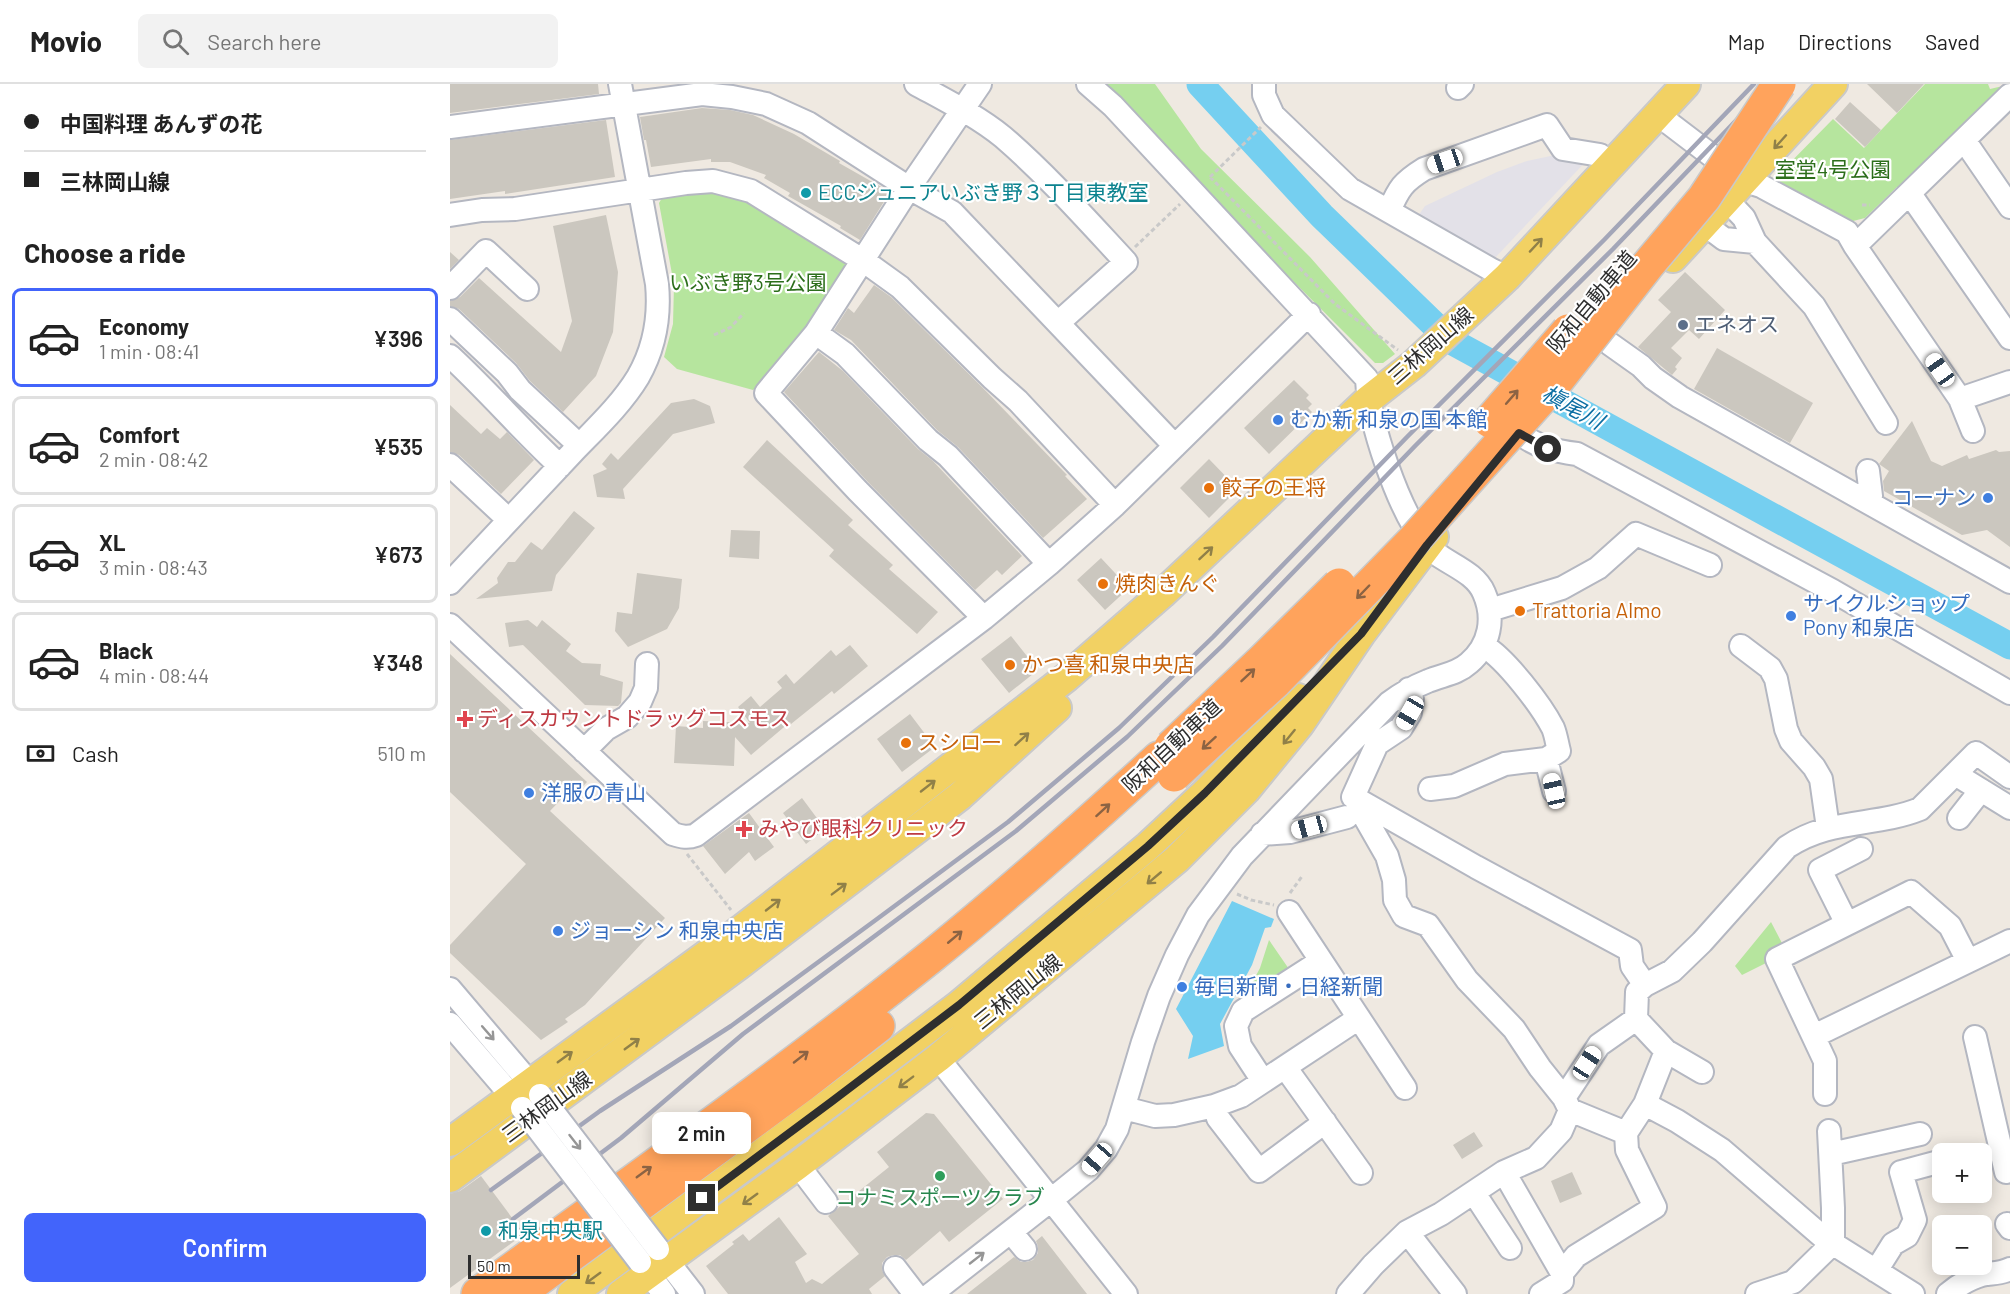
<!DOCTYPE html>
<meta charset="utf-8">
<style>
:root{--surface:#fff;--page:#f2f2f2;--text:#222;--muted:#767676;--line:#e0e0e0;--accent:#4264fb}
body{margin:0;font-family:Barlow,"Noto Sans JP",sans-serif;background:var(--page);color:var(--text);height:100vh;display:flex;flex-direction:column;font-size:22px;white-space:nowrap}
*{box-sizing:border-box;margin:0}
p{font-size:20px;color:var(--muted)}
.icon{flex:none;width:33px;height:33px;fill:none;stroke:currentColor;stroke-width:2;stroke-linecap:round;stroke-linejoin:round}
.map{position:relative;flex:1;overflow:hidden}
.sheet{display:flex;flex-direction:column;background:var(--surface);width:450px}
.sheet>*{flex:none}
.banner{display:grid;align-content:center;height:132px;padding:0 24px;background:var(--surface)}
.buttons{position:absolute;left:1482px;top:1059px;display:grid;gap:12px}
.buttons a{display:grid;place-items:center;width:60px;height:60px;border-radius:9px;background:var(--surface);box-shadow:0 3px 15px #0003;font-size:30px}
.scale{position:absolute;left:18px;bottom:15px;width:112px;box-sizing:border-box;padding-left:6px;border:3px solid #2e2e2e;border-top:0;font-size:16px;line-height:21px;white-space:nowrap;color:#2e2e2e;-webkit-text-stroke:4px #fff;paint-order:stroke}
.end{position:absolute;width:27px;height:27px;margin:-14px;border:8px solid #2e2e2e;background:#fff;box-shadow:0 0 0 3px #fff}
.from{border-radius:50%}
.bubble{position:absolute;height:42px;border-radius:9px;background:var(--surface);box-shadow:0 3px 15px #0003;font-size:20px;font-weight:600;line-height:42px;text-align:center}
.car{position:absolute;width:18px;height:36px;margin:-18px -9px;border-radius:8px;box-shadow:0 0 4px 2px #0007;background:linear-gradient(#fff 24%,#345 0 40%,#fff 0 76%,#345 0 86%,#fff 0)}
.banner b{display:flex;align-items:center;gap:21px;height:57px;font-size:22px}
.banner b+b{border-top:2px solid var(--line)}
.banner i{width:15px;height:15px;background:var(--text)}
ul{padding:0;list-style:none}
li{display:flex;align-items:center;gap:18px;height:99px;margin:0 12px 9px;padding:0 12px;border:3px solid var(--line);border-radius:9px}
li div{flex:1}
li b{display:block;font-size:22px}
li em{font-style:normal;font-weight:600}
li.current{border-color:var(--accent)}
li>.icon{width:54px;height:54px;stroke-width:1.5}
h2{padding:0 24px;font-size:27px;line-height:72px}
.pay{display:flex;align-items:center;gap:15px;height:66px;padding:0 24px;font-size:22px}
.pay p{margin-inline-start:auto}
.primary-button{display:flex;gap:12px;margin-top:auto;padding:12px 24px}
.primary-button a{flex:1;height:69px;border-radius:9px;background:var(--accent);color:#fff;font-size:24px;font-weight:600;line-height:69px;text-align:center}
header{display:flex;align-items:center;gap:36px;box-sizing:border-box;height:84px;padding:0 30px;background:var(--surface);border-bottom:2px solid var(--line)}
header strong{font-size:28px}
nav{display:flex;gap:33px;margin-inline-start:auto;font-size:21px}
.search{width:420px;height:54px;background:var(--page);display:flex;align-items:center;gap:15px;box-sizing:border-box;padding:0 21px;border-radius:9px;color:var(--muted);font-size:22px}
main{display:flex;flex:1;min-height:0}
.map>svg:first-child{display:block}
.industrial{fill:#e3e1e8}
.green{fill:#b6e59e}
.water{fill:#75cff0}
.lines{fill:none;stroke-linecap:round;stroke-linejoin:round}
.river{stroke:#75cff0;stroke-width:27}
.building{fill:#cbc7bf}
.minor-casing{stroke:#b4b7c1;stroke-width:26}
.major-casing{stroke:#c9c9c9;stroke-width:32}
.highway-casing{stroke:#c9c9c9;stroke-width:36}
.path{stroke:#c9c9c9;stroke-width:3;stroke-dasharray:4.5 3;stroke-linecap:butt}
.minor{stroke:#fff;stroke-width:22}
.major{stroke:#f2d163;stroke-width:28}
.highway{stroke:#ffa35c;stroke-width:33}
.rail{stroke:#a3a6b8;stroke-width:4.5}
.minor-bridge-casing{stroke:#b4b7c1;stroke-width:26;stroke-linecap:butt}
.highway-bridge-casing{stroke:#c9c9c9;stroke-width:36;stroke-linecap:butt}
.minor-bridge{stroke:#fff;stroke-width:22}
.highway-bridge{stroke:#ffa35c;stroke-width:33}
.oneway{stroke:#908048}
.oneway2{stroke:#8c6343}
.oneway3{stroke:#969696}
.route{stroke:#2e2e2e;stroke-width:8}
.culture-dot{fill:#0f9aa8;stroke:#fff;stroke-width:2}
.service-dot{fill:#5c6f8a;stroke:#fff;stroke-width:2}
.shop-dot{fill:#3f7fe0;stroke:#fff;stroke-width:2}
.food-dot{fill:#e8710a;stroke:#fff;stroke-width:2}
.health-dot{fill:#e0444e;stroke:#fff;stroke-width:2}
.leisure-dot{fill:#2e9e5b;stroke:#fff;stroke-width:2}
.labels{text-anchor:middle;stroke-width:4.5;stroke-linejoin:round;paint-order:stroke}
.park-label{font-size:21px;fill:#2c6e1b;stroke:#fff}
.culture-label{font-size:21px;fill:#0d838f;stroke:#fff;text-anchor:start}
.street-label{font-size:21px;fill:#2e2e2e;stroke:#fff}
.service-label{font-size:21px;fill:#4e5e75;stroke:#fff;text-anchor:start}
.shop-label{font-size:21px;fill:#366cbe;stroke:#fff;text-anchor:start}
.food-label{font-size:21px;fill:#c56008;stroke:#fff;text-anchor:start}
.health-label{font-size:21px;fill:#be3a42;stroke:#fff;text-anchor:start}
.leisure-label{font-size:21px;fill:#27864d;stroke:#fff}
.water-label{font-size:22px;font-style:italic;fill:#0d6fa3;stroke:#fff}
</style>
<header>
<strong>Movio</strong>
<div class="search"><svg class="icon" aria-label="search" viewBox="0 0 24 24"><circle cx="10" cy="10" r="6"/><path d="M15 15l6 6"/></svg>Search here</div>
<nav><a>Map</a><a>Directions</a><a>Saved</a></nav>
</header>
<main>
<section class="sheet">
<div class="banner">
<b><i class="from"></i>中国料理 あんずの花</b>
<b><i></i>三林岡山線</b>
</div>
<h2>Choose a ride</h2>
<ul>
<li class="current"><svg class="icon" aria-label="car" viewBox="0 0 24 24"><path d="M5 17H2v-5l4-1 3-4h7l3 4 3 1v5h-3M9 17h6M6 11h13"/><circle cx="7" cy="17" r="2"/><circle cx="17" cy="17" r="2"/></svg><div><b>Economy</b><p>1 min · 08:41</p></div><em>¥396</em></li>
<li><svg class="icon" aria-label="car" viewBox="0 0 24 24"><path d="M5 17H2v-5l4-1 3-4h7l3 4 3 1v5h-3M9 17h6M6 11h13"/><circle cx="7" cy="17" r="2"/><circle cx="17" cy="17" r="2"/></svg><div><b>Comfort</b><p>2 min · 08:42</p></div><em>¥535</em></li>
<li><svg class="icon" aria-label="car" viewBox="0 0 24 24"><path d="M5 17H2v-5l4-1 3-4h7l3 4 3 1v5h-3M9 17h6M6 11h13"/><circle cx="7" cy="17" r="2"/><circle cx="17" cy="17" r="2"/></svg><div><b>XL</b><p>3 min · 08:43</p></div><em>¥673</em></li>
<li><svg class="icon" aria-label="car" viewBox="0 0 24 24"><path d="M5 17H2v-5l4-1 3-4h7l3 4 3 1v5h-3M9 17h6M6 11h13"/><circle cx="7" cy="17" r="2"/><circle cx="17" cy="17" r="2"/></svg><div><b>Black</b><p>4 min · 08:44</p></div><em>¥348</em></li>
</ul>
<div class="pay"><svg class="icon" aria-label="cash" viewBox="0 0 24 24"><path d="M3 7h18v10H3z"/><circle cx="12" cy="12" r="2"/></svg>Cash<p>510 m</p></div>
<div class="primary-button"><a>Confirm</a></div>
</section>
<div class="map">
<svg width="1560" height="1210" viewBox="0 0 1560 1210">
<rect width="100%" height="100%" fill="#efe9e1"/>
<path class="industrial" d="M1110 70 1140 73 1043 176 968 132 975 122 1047 88 1077 77Z"/>
<path class="green" d="M646 0H705L751 65 860 173 945 270 933 279H925Z
M1475 0H1538L1540 5 1557 1 1451 106 1447 103 1415 134 1403 137 1330 98 1329 90 1383 35 1414 64Z
M284 107 397 174 399 183 357 244 303 306 227 285 214 273 223 240 224 201 209 119 215 109Z
M1321 838 1333 861 1317 870 1320 877 1292 891 1285 882Z
M819 856 841 888 790 922 810 884Z"/>
<path class="water" d="M782 817 824 835 821 843 815 844 802 881 770 940 774 962 738 975 743 952 726 925Z"/>
<g class="lines">
<path class="river" d="M750 0 872 132 1001 257 1560 562"/>
</g>
<path class="building" d="M0 0H148L149 10 0 29Z
M1417 0H1474L1447 29Z
M1400 18 1431 46 1415 63 1385 35Z
M252 24 280 26 303 31 344 50 390 77 389 79 440 108 410 156 390 144 391 142 338 112 340 109 314 94 316 91 280 78H261V75L201 83 196 56H194L190 33Z
M156 36 165 93 55 110V107L0 115V56Z
M156 131 168 188 163 248 146 292 113 328 80 297 66 279 9 225 0 222V217L10 213 29 194 111 268 122 237 103 142Z
M0 168 9 176 0 185Z
M1235 188 1275 226 1249 255 1239 246 1221 264 1232 274 1225 283 1227 285 1222 291 1188 263 1221 228 1208 216Z
M424 201 441 213 532 303 617 391 615 392 637 415 593 454 508 363 487 346 401 256 384 246 398 224 404 229Z
M1267 264 1363 319 1340 359 1244 305Z
M369 268 393 287 468 365 483 377 572 472 552 491 547 486 525 506 418 398 334 308Z
M844 296 859 311 856 314 862 320 858 324 862 328 819 370 794 344Z
M244 315 260 322 265 339 223 350 173 405 175 415 147 413 143 391 157 385 152 380 161 369 168 376 221 319Z
M0 321 31 350 37 344 50 355 57 348 84 376 51 410 9 371 0 368Z
M1462 337 1481 377 1492 382 1517 371 1519 375 1546 366 1549 368 1560 367V463L1537 446 1512 451 1434 407 1433 397 1439 387 1429 380Z
M317 356 403 436 398 441 443 481 439 485 488 528 467 550 379 472 384 466 293 383Z
M759 375 788 405 759 434 730 404Z
M124 427 145 444 106 491 102 507 26 515 48 499 47 494 58 478H65L81 458 92 466Z
M281 446 310 447 309 475 279 473Z
M651 474 679 504 655 526 627 496Z
M187 489 232 495 229 524 217 545 178 563 165 547 167 528 182 530Z
M78 536 87 543 92 536 121 560 116 567 132 579 151 580 150 591 173 598 171 619 168 622 135 621 73 561 59 563 55 539Z
M561 552 588 586 559 609 531 575Z
M400 561 418 582 384 610 382 607 341 640 340 638 301 671 285 653 284 682 224 679 226 642 253 644V637L300 639 288 623 301 612 310 623 332 604 327 598 336 590 344 600 381 566 386 572Z
M0 570 137 698 125 711 120 706 100 727 215 834 135 921 115 935 118 938 91 956 0 869V861L76 780 0 708Z
M460 630 485 663 452 688 427 655Z
M352 714 375 745 356 760 333 729Z
M299 729 324 763 305 777 299 768 275 790 253 762Z
M476 1029 484 1030 553 1115 499 1158 490 1147 456 1176 450 1171H443L437 1173 432 1179V1186L435 1192 419 1205 422 1210H278L256 1182 284 1160 282 1158 293 1150 299 1157 329 1133 357 1170 345 1178 356 1199 362 1195 372 1200 409 1170 378 1132 439 1083 427 1068Z
M1024 1048 1033 1062 1012 1075 1003 1061Z
M1122 1088 1132 1110 1110 1119 1101 1097Z
M31 1092 74 1150 0 1204V1110L10 1107Z
M592 1152 637 1210H517L564 1173 571 1178H577L583 1176 588 1169V1162L586 1157Z"/>
<g class="lines">
<g class="minor-casing">
<path id="minor" d="M466 0C495 16 527 32 553 53 597 91 636 135 676 178L608 239
M530 0 459 104 366 249 316 309 408 407 534 534
M814 0V11L823 31 900 105 1042 186 1057 193
M1008 4 1012 0
M1207 30 1295 97 1311 102 1397 148 1405 162 1560 11
M0 43 252 10 282 13 316 20 358 39 459 104 502 128 725 362
M1514 56 1560 123
M1460 110 1560 254
M1277 116 1294 134 1305 158 1364 222 1436 339
M939 127C949 104 953 98 974 85L1097 41 1113 65 1150 71 1160 81
M0 131 32 126 65 125 236 99 263 97 301 107 414 177 450 203 542 294 568 317 665 421
M1254 140 1274 155 1305 158
M1405 162 1510 315 1523 347
M0 204 36 167 77 205
M0 235 57 289 70 306 129 361
M366 249 395 270 478 356 498 372 599 480
M1160 260 1191 282 1203 294 1230 313 1560 498
M0 272C38 307 72 347 110 382
M1510 315 1560 298
M1069 349C1087 363 1105 367 1127 370L1383 507 1560 609
M0 381 59 436
M1418 418 1421 412 1418 387
M0 499C41 455 82 412 122 369 145 345 171 321 188 293 204 265 210 232 207 200L170 0
M1040 526 1112 504 1148 484 1186 450 1260 481
M0 541 223 750C232 753 238 754 246 751L534 534 599 480 665 421 859 230
M1291 562 1320 584 1326 595 1336 645 1341 657 1364 683 1371 695 1378 744
M959 605 962 615 960 629 951 644 927 660 903 713 1026 783 1180 866 1182 882 1195 901
M134 667 156 645 177 633 190 618 196 604 197 580
M1096 675 1104 707
M1505 690 1560 724
M980 705 1004 702 1055 680 1096 675 1109 667C1107 660 1106 651 1103 644 1091 621 1056 575 1034 562
M911 718 913 730 937 772 944 796 945 816 954 832 978 841 1017 896 1064 945 1090 984 1114 1014 1120 1026 1176 1049
M1509 734 1531 706
M812 750 840 748 897 733
M839 828 955 1004
M1397 840 1370 786 1411 765
M0 905 90 1011
M0 940 72 1024
M1364 952 1560 857
M1525 953 1556 1088
M488 974 676 1210
M835 983 911 1089
M1252 988 1216 967 1186 935 1187 908 1195 901 1222 887 1252 858 1337 763C1380 734 1425 743 1470 725L1526 669 1560 693
M813 997 790 962 786 942 793 927 871 877
M1375 1010V977L1327 875 1461 808 1500 842 1518 877
M1114 1014 1149 961 1186 935
M1195 1020 1227 1037 1272 1066 1374 1154 1463 1210
M764 1022 768 1034 809 1087 875 1038
M674 1024 705 1032 724 1031 764 1022 791 1012 909 934
M1381 1070 1470 1050
M348 1081 376 1118
M1054 1088 1112 1189 1126 1172 1205 1123 1177 1066 1176 1049 1195 1020 1216 967
M1024 1109 1060 1164
M1557 1140 1560 1144
M561 1148 575 1165
M957 1148 1005 1210
M208 1165 243 1210
M190 1178 214 1210
M445 1184 465 1210
M1426 1187 1443 1160 1457 1152 1465 1136 1451 1088 1492 1077
M481 1210 601 1116 638 1086 656 1065 667 1045 693 958 709 912 727 871 748 831 792 772 939 619C951 610 963 603 978 597 992 591 1007 590 1019 579 1040 561 1045 534 1034 509 1024 485 991 479 976 460 948 425 919 339 917 295L663 22 638 0
M898 1210 923 1181 957 1148 991 1130 1054 1088 1086 1074 1111 1047 1120 1026
M1091 1210 1112 1197V1189
M1307 1210 1343 1198 1383 1159V1124L1379 1047
M1498 1210C1508 1201 1524 1192 1537 1190 1545 1189 1552 1189 1560 1185"/>
</g>
<g class="major-casing">
<path id="major" d="M1223 174 1383 0
M0 1058 293 844 617 593 712 510 918 316 964 280 1057 193 1236 0
M0 1094 289 881 510 712 607 624
M122 1210 381 1018 509 921 698 762 755 709 848 614
M171 1210 348 1081 488 974 727 775 796 706 850 640 911 550 984 453"/>
</g>
<g class="highway-casing">
<path id="highway" d="M28 1210C181 1098 336 989 483 871 561 808 635 742 709 674
M68 1210 351 1002 428 942"/>
</g>
<path class="path" d="M760 93 885 220 948 266
M760 93 811 43
M1412 121H1420
M685 163 730 120
M264 251 281 243 294 229
M237 770 281 826
M840 809 853 791
M787 810 801 816 824 821"/>
<use href="#minor" class="minor"/>
<use href="#major" class="major"/>
<use href="#highway" class="highway"/>
<path class="rail" d="M41 1106 150 1027 281 942 423 838 558 738 669 644 763 553 957 353 1154 156 1304 0
M63 1135 171 1054 293 950 566 747 677 653 772 562 966 361 1163 165 1321 0"/>
<g class="minor-bridge-casing">
<path id="minor-bridge" d="M90 1011 208 1165
M72 1024 190 1178"/>
</g>
<g class="highway-bridge-casing">
<path id="highway-bridge" d="M1040 337 1118 247
M721 663 813 576 889 501
M724 691 826 597 964 456 1105 299 1197 182 1254 114 1329 0"/>
</g>
<use href="#minor-bridge" class="minor-bridge"/>
<use href="#highway-bridge" class="highway-bridge"/>
</g>
<defs><path id="oneway-shaft" d="M-6 0H5M1.5-3L5.5 0L1.5 3" fill="none" stroke-width="1.6" stroke-linecap="round" stroke-linejoin="round" transform="scale(1.5)"/></defs>
<g class="oneway">
<use href="#oneway-shaft" transform="translate(1330 58) rotate(132)"/>
<use href="#oneway-shaft" transform="translate(1086 161) rotate(-47)"/>
<use href="#oneway-shaft" transform="translate(756 469) rotate(-43)"/>
<use href="#oneway-shaft" transform="translate(839 653) rotate(129)"/>
<use href="#oneway-shaft" transform="translate(572 655) rotate(-42)"/>
<use href="#oneway-shaft" transform="translate(478 702) rotate(-38)"/>
<use href="#oneway-shaft" transform="translate(704 794) rotate(140)"/>
<use href="#oneway-shaft" transform="translate(389 805) rotate(-37)"/>
<use href="#oneway-shaft" transform="translate(323 821) rotate(-38)"/>
<use href="#oneway-shaft" transform="translate(182 960) rotate(-36)"/>
<use href="#oneway-shaft" transform="translate(115 973) rotate(-36)"/>
<use href="#oneway-shaft" transform="translate(456 998) rotate(143)"/>
<use href="#oneway-shaft" transform="translate(300 1115) rotate(144)"/>
<use href="#oneway-shaft" transform="translate(143 1194) rotate(144)"/>
</g>
<g class="oneway2">
<use href="#oneway-shaft" transform="translate(1062 313) rotate(-49)"/>
<use href="#oneway-shaft" transform="translate(913 508) rotate(134)"/>
<use href="#oneway-shaft" transform="translate(798 591) rotate(-43)"/>
<use href="#oneway-shaft" transform="translate(759 659) rotate(138)"/>
<use href="#oneway-shaft" transform="translate(653 726) rotate(-42)"/>
<use href="#oneway-shaft" transform="translate(505 853) rotate(-40)"/>
<use href="#oneway-shaft" transform="translate(351 973) rotate(-38)"/>
<use href="#oneway-shaft" transform="translate(194 1088) rotate(-36)"/>
</g>
<g class="oneway3">
<use href="#oneway-shaft" transform="translate(38 949) rotate(49)"/>
<use href="#oneway-shaft" transform="translate(125 1058) rotate(52)"/>
<use href="#oneway-shaft" transform="translate(527 1174) rotate(-38)"/>
</g>
<g class="lines">
<path class="route" d="M252 1114 381 1018 509 921 698 762 755 709 911 550 977 461 1069 349 1098 365"/>
</g>
<g class="culture-dot">
<circle cx="356" cy="109" r="6"/>
<circle cx="36" cy="1147" r="6"/>
</g>
<circle class="service-dot" cx="1233" cy="241" r="6"/>
<g class="shop-dot">
<circle cx="828" cy="336" r="6"/>
<circle cx="1538" cy="414" r="6"/>
<circle cx="1341" cy="532" r="6"/>
<circle cx="79" cy="709" r="6"/>
<circle cx="108" cy="847" r="6"/>
<circle cx="732" cy="903" r="6"/>
</g>
<g class="food-dot">
<circle cx="759" cy="404" r="6"/>
<circle cx="653" cy="500" r="6"/>
<circle cx="1070" cy="527" r="6"/>
<circle cx="560" cy="581" r="6"/>
<circle cx="456" cy="659" r="6"/>
</g>
<g class="health-dot">
<path d="M12 626h6v6h6v6h-6v6h-6v-6h-6v-6h6z"/>
<path d="M291 736h6v6h6v6h-6v6h-6v-6h-6v-6h6z"/>
</g>
<circle class="leisure-dot" cx="490" cy="1092" r="6"/>
<g class="labels">
<g class="park-label">
<text x="1383" y="93">室堂4号公園</text>
<text x="298" y="206">いぶき野3号公園</text>
</g>
<g class="culture-label">
<text x="368" y="116">ECCジュニアいぶき野３丁目東教室</text>
<text x="48" y="1154">和泉中央駅</text>
</g>
<g class="street-label">
<text transform="translate(1142 218) rotate(-50)" y="7">阪和自動車道</text>
<text transform="translate(981 262) rotate(-41)" y="7">三林岡山線</text>
<text transform="translate(722 662) rotate(-43)" y="7">阪和自動車道</text>
<text transform="translate(568 908) rotate(-39)" y="7">三林岡山線</text>
<text transform="translate(97 1023) rotate(-36)" y="7">三林岡山線</text>
</g>
<g class="service-label">
<text x="1245" y="248">エネオス</text>
</g>
<g class="shop-label">
<text x="840" y="343">むか新 和泉の国 本館</text>
<text x="1526" y="421" text-anchor="end">コーナン</text>
<text x="1353" y="527">サイクルショップ<tspan x="1353" dy="24">Pony 和泉店</tspan></text>
<text x="91" y="716">洋服の青山</text>
<text x="120" y="854">ジョーシン 和泉中央店</text>
<text x="744" y="910">毎日新聞・日経新聞</text>
</g>
<g class="food-label">
<text x="771" y="411">餃子の王将</text>
<text x="665" y="507">焼肉きんぐ</text>
<text x="1082" y="534">Trattoria Almo</text>
<text x="572" y="588">かつ喜 和泉中央店</text>
<text x="468" y="666">スシロー</text>
</g>
<g class="health-label">
<text x="27" y="642">ディスカウントドラッグコスモス</text>
<text x="308" y="752">みやび眼科クリニック</text>
</g>
<g class="leisure-label">
<text x="490" y="1121">コナミスポーツクラブ</text>
</g>
<g class="water-label">
<text transform="translate(1123 323) rotate(29)" y="8">槇尾川</text>
</g>
</g>
</svg>
<div class="buttons">
<a>+</a>
<a>−</a>
</div>
<div class="scale">50 m</div>
<i class="end from" style="left:1098px;top:365px"></i>
<i class="end" style="left:252px;top:1114px"></i>
<div class="bubble" style="left:202px;top:1028px;width:99px">2 min</div>
<i class="car" style="left:995px;top:77px;rotate:251deg"></i>
<i class="car" style="left:1490px;top:286px;rotate:325deg"></i>
<i class="car" style="left:960px;top:629px;rotate:210deg"></i>
<i class="car" style="left:1104px;top:707px;rotate:347deg"></i>
<i class="car" style="left:859px;top:743px;rotate:255deg"></i>
<i class="car" style="left:1137px;top:979px;rotate:33deg"></i>
<i class="car" style="left:647px;top:1075px;rotate:221deg"></i>
</div>
</main>
